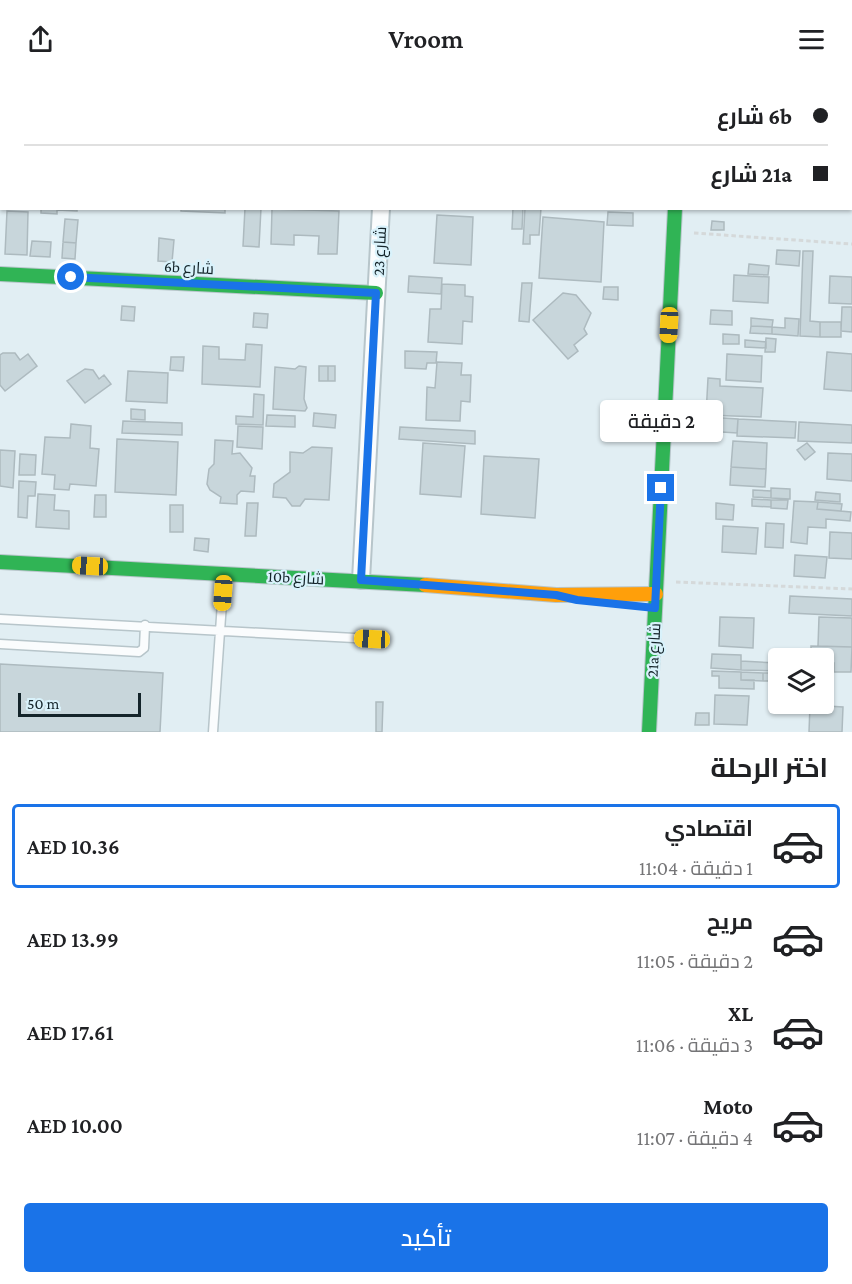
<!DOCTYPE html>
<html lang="ar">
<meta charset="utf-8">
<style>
:root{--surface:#fff;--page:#f6f6f6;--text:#202124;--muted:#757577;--line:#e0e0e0;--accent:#1a73e8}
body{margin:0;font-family:"Crimson Pro",Cairo,serif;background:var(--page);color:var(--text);direction:rtl;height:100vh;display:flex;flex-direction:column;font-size:22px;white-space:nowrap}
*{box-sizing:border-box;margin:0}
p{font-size:20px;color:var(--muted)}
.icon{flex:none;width:33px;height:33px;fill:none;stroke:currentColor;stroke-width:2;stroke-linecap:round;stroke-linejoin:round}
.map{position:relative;height:654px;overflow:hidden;direction:ltr}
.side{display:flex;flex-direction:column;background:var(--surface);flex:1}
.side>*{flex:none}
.banner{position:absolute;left:0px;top:0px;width:852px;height:132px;box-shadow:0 2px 4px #0004;direction:rtl;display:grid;align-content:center;height:132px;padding:0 24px;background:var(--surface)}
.tools{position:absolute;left:768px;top:570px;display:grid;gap:12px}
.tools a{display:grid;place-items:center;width:66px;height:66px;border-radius:6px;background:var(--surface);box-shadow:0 2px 4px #0004;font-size:30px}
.scale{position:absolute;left:18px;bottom:15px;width:123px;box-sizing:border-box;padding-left:6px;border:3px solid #14242a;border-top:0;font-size:16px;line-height:21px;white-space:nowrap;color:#14242a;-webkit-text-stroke:4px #d9f2fb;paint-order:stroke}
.end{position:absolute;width:27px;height:27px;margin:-14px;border:8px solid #1a73e8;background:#fff;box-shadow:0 0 0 3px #fff}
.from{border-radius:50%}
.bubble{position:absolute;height:42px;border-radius:6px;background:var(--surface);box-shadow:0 2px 4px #0004;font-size:20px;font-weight:600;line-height:42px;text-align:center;direction:rtl}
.car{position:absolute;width:18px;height:36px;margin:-18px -9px;border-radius:8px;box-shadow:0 0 4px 2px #0007;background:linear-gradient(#f5c518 24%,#345 0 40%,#f5c518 0 76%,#345 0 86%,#f5c518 0)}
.banner b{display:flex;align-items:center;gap:21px;height:57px;font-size:22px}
.banner b+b{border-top:2px solid var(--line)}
.banner i{width:15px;height:15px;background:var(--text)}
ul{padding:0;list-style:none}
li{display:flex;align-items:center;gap:18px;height:84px;margin:0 12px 9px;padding:0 12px;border:3px solid transparent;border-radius:6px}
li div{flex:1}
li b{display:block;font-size:22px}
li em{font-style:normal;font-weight:600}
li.current{border-color:var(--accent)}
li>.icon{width:54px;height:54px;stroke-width:1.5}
h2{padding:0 24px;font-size:27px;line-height:72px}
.primary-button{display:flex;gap:12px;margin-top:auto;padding:12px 24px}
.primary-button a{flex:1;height:69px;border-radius:6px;background:var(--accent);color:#fff;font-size:24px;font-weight:600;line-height:69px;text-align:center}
header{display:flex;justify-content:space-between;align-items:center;height:78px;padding:0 24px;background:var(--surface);font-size:27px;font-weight:600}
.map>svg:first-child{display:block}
.building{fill:#c8d6db;stroke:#adbabf;stroke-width:1.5}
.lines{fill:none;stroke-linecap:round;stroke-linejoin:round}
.lane-casing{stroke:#b7c5ca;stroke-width:11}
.street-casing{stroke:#b7c5ca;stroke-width:20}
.fast-casing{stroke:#b7c5ca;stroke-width:16}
.slow-casing{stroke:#b7c5ca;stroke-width:16}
.path{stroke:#d5d9da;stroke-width:3;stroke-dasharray:4.5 3;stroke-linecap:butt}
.lane{stroke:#fafcfd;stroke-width:8}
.street{stroke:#fafcfd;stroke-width:16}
.fast{stroke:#30b455;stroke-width:14}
.slow{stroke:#ff9f0a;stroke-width:14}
.route{stroke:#1a73e8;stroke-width:8}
.labels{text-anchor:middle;stroke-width:4.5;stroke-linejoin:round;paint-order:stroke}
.street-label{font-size:16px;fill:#14242a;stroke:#d9f2fb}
</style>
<header><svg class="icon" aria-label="menu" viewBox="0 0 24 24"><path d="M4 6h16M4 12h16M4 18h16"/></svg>Vroom<svg class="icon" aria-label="share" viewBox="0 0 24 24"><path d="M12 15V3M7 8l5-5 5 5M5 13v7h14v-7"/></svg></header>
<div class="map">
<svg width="852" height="654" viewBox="0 0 852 654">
<rect width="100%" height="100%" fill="#e1eef3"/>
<path class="building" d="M41 130H77V133L57 132V136L41 135Z
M181 130H225V135L181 133Z
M245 130H261L259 169 243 168Z
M513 130H523L522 151H512Z
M525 130H541L539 157H530V166H523Z
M272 131 339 133 337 176H318L319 158 294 157V167L271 166Z
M7 133 28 134 27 177 5 176Z
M608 134 633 135V148L607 147Z
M437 137 473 139 471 187 434 185Z
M543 139 604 144 601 204 539 200Z
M65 141 78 142 76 165 63 164Z
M712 143 724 144V152H711Z
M159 160 174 162 172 184 158 183Z
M32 163 51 164 50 179 30 178Z
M63 164 76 165 75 181 62 180Z
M777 172 800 173 799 188 776 186Z
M803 173H813L810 243 820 244V259L800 258Z
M749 186 769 188 768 197 748 196Z
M734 197 769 199 768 225 733 223Z
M409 198 442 200 441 216 408 214Z
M830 198 852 199V226L829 225Z
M522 205H532L529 244 519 243Z
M442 206 465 207V218L473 219 472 244 463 243 462 266 428 264 430 231H441Z
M604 209H618V222L603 221Z
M563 215 576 217 591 235 584 251 587 256 574 267 578 273 568 281 533 242Z
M122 228 135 229 134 243 121 242Z
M842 229H852V254L841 253Z
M711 232 732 233V247L710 246Z
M254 235 268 236 267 250 253 249Z
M751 240 773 242 772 249 751 248Z
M785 240 799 241 798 258 772 256V249L785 250Z
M820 244H841V259H820Z
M751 248 772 249V256L750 255Z
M723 256 739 257V266H723Z
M766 260 776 261 775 274H765Z
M745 262 766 264V270L745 269Z
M246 266 262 267 260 309 202 306 203 268 219 269V281L245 282Z
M405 273 437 274 436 285H427L426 291 405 290Z
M827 274 852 276V313L824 311Z
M3 275H15L20 282 28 276 37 288 5 313 0 307V277Z
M727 276 762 278 761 304 726 302Z
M171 279H184L183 293 170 292Z
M437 284 462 285 461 297H471L470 324 461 323 460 343 426 342 427 309 435 310Z
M299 288 306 289 304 321 307 330 305 333 273 331 275 289 295 291Z
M319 288H328V303H319Z
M328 288H335V303H328Z
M85 291 93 292 99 301 104 297 111 306 85 325 67 303Z
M128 293 168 295 167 325 126 323Z
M708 300 720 301V308L763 310 761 339 706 337Z
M254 316 264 317 263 347 236 346V338L253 339Z
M131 331 145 332V342L131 341Z
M314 335 336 337 335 350 313 348Z
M267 337 295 338V349L266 348Z
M707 339 738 341 737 355 706 353Z
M738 341 796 344 795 360 737 358Z
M123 343 182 345V357L122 355Z
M799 344 852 347V365L798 363Z
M71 346 91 348 90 370 99 371 96 408 70 406 69 412 54 411 55 397 42 396 45 359 70 360Z
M238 348 263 349 262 371 237 369Z
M400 349 475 353V366L399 361Z
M117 361 178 364 176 417 115 414Z
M215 362 233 363 232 376 240 375 252 390 250 398H255L254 414 241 413 237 417V426L220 425 221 419 210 412 207 406 209 391 214 386Z
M733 363 767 365 766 391 731 389Z
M423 365 465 368 461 419 420 416Z
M807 365 815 374 805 382 797 372Z
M312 369 332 370 329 422 305 421 300 428H292L286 420 273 419 274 406 290 394V374L303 375Z
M0 372 15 373 13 410 0 408Z
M828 375 852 376V403L827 401Z
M20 376 36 377 35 397H19Z
M484 378 539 381 535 440 481 436Z
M731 389 766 391 765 409 730 407Z
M19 403 36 404 35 418H28L27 440 18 439Z
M771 410 790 411V421L771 420Z
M753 412 771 413V420L753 419Z
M816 414 840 416V424L815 422Z
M38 416 55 417 54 432 69 433V451L36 449Z
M95 417H106V439H94Z
M752 421 771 422V429L752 428Z
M771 422H788L787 431 771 430Z
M794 423 818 424 817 431 851 434 850 443 826 441V450L808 449 807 466 791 464Z
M818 424 842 426 841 433 817 431Z
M247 425H258L256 458H245Z
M716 425 734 427 733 442 716 441Z
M170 427H183V454H170Z
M766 445 784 446 783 470 765 469Z
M723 448 758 450 756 476 722 474Z
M830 454 852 455V481L829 480Z
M195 460 209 461 208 474 194 472Z
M795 477 827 479 825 500 794 498Z
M790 518 852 521V538L789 535Z
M720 539 754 540 753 570 719 568Z
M819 539 852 540V569L818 568Z
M811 568 852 569 851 594H834V585L824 584V580H811Z
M712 576 741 577V592L711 590Z
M741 583 778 585V593L741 592Z
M0 586 163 595 160 654H0Z
M712 593 741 594V602H754V611L719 610V598H712Z
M741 594 763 595V603L741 602Z
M763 595H778V603H763Z
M715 617 749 618 747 647 714 646Z
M376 624H383L382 654H376Z
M810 627 843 629 842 654H809Z
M696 635H709V647H695Z"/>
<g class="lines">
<g class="lane-casing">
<path id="lane" d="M0 541 373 561
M0 566 139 574 144 570 145 547
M213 654 224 496"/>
</g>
<g class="street-casing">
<path id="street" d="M388 2V0
M681 2V0
M361 502 381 130"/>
</g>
<g class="fast-casing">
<path id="fast" d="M0 196 376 215
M0 484 425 507
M649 654 675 130"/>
</g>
<g class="slow-casing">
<path id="slow" d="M425 507 556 517 656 516"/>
</g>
<path class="path" d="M4 2V0
M0 101 2 65
M694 155 852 166
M676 504 852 511"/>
<use href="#lane" class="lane"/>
<use href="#street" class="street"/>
<use href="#fast" class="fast"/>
<use href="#slow" class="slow"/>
</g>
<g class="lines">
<path class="route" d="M71 199 376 215 361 502 556 517 577 522 655 530 661 410"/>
</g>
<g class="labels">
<g class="street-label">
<text transform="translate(379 173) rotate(-87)" y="6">شارع 23</text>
<text transform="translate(189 189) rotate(3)" y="6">6b شارع</text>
<text transform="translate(296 499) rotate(3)" y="6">10b شارع</text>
<text transform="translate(653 572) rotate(-87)" y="6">21a شارع</text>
</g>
</g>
</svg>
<div class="tools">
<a><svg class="icon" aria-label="layers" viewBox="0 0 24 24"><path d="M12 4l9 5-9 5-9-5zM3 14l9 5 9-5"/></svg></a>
</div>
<div class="scale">50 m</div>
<i class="end from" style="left:71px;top:199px"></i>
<i class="end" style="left:661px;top:410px"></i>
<div class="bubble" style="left:600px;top:322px;width:123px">2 دقيقة</div>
<i class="car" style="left:669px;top:247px;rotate:183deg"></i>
<i class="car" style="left:90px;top:488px;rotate:273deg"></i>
<i class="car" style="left:223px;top:515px;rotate:184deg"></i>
<i class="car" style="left:372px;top:561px;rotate:273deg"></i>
<div class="banner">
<b><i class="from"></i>6b شارع</b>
<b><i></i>21a شارع</b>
</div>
</div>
<section class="side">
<h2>اختر الرحلة</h2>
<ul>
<li class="current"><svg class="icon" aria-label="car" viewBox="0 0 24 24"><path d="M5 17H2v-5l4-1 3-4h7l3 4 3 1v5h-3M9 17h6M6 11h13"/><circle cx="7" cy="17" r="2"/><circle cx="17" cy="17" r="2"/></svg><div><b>اقتصادي</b><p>1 دقيقة · 11:04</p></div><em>AED 10.36</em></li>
<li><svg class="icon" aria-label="car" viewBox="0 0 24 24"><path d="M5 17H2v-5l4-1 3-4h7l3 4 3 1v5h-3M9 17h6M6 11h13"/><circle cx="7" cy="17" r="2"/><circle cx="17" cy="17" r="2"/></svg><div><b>مريح</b><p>2 دقيقة · 11:05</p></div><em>AED 13.99</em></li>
<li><svg class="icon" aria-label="car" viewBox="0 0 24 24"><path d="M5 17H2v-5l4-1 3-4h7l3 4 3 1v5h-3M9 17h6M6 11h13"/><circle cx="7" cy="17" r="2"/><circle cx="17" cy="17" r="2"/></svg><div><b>XL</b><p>3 دقيقة · 11:06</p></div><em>AED 17.61</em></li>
<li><svg class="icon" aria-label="car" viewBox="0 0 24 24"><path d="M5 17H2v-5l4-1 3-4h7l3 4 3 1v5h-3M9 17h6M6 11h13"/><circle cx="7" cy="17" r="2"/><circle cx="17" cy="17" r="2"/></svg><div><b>Moto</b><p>4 دقيقة · 11:07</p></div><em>AED 10.00</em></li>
</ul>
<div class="primary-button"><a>تأكيد</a></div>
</section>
